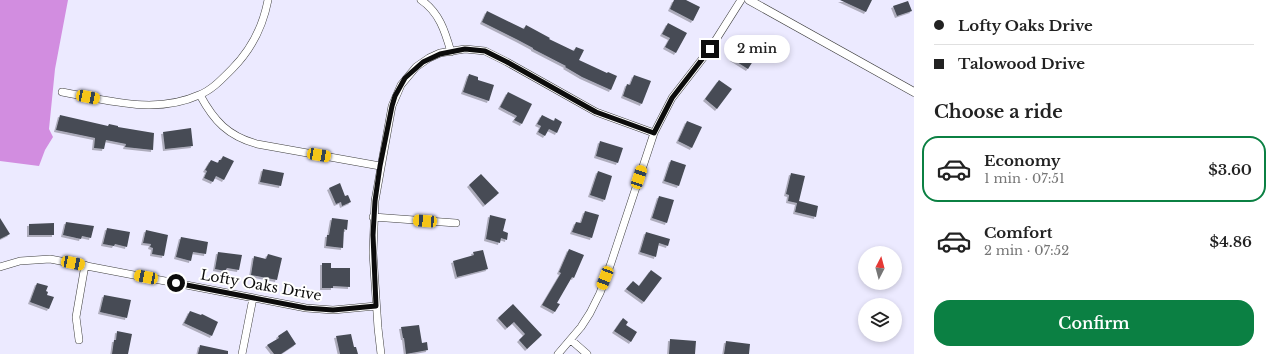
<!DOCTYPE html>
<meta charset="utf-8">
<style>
:root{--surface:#fff;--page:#f6f6f6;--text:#222;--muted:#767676;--line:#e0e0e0;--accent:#0b8043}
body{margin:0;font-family:"Libre Baskerville",serif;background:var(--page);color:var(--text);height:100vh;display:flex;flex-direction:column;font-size:15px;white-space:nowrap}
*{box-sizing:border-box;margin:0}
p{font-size:13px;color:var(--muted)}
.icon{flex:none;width:22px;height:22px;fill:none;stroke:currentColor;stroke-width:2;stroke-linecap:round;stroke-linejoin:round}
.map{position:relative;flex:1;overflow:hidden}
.details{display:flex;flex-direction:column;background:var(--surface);width:360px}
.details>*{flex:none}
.guide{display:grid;align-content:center;height:88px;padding:0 20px;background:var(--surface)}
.needle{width:26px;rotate:6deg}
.buttons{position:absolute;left:858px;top:246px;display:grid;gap:8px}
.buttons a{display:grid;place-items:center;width:44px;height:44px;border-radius:50%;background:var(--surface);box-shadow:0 2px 6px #0003;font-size:20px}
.end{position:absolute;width:18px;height:18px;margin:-9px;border:5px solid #0c0c0c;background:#fff;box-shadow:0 0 0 2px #fff}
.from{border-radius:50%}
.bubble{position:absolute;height:28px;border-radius:14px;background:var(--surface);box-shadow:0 2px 6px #0003;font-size:13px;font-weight:600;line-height:28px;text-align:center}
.car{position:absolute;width:12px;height:24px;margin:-12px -6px;border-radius:5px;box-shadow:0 0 3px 1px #0007;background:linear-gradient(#f5c518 24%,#345 0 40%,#f5c518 0 76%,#345 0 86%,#f5c518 0)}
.guide b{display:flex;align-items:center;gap:14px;height:38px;font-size:15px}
.guide b+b{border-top:1px solid var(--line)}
.guide i{width:10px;height:10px;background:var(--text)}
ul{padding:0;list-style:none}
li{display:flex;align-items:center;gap:12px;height:66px;margin:0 8px 6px;padding:0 12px;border:2px solid transparent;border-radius:16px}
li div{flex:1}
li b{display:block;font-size:15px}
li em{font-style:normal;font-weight:600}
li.on{border-color:var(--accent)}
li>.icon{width:36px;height:36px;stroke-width:1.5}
h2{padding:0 20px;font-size:18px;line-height:48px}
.cta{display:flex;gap:8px;margin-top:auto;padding:8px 20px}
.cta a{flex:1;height:46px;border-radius:16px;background:var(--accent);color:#fff;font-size:16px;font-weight:600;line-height:46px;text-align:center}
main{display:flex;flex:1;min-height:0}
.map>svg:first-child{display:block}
.forest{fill:#d28de0}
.building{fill:#474c55;filter:url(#shadow)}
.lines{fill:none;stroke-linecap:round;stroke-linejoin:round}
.minor-casing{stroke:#3f3f3f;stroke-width:8}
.tertiary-casing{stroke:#3f3f3f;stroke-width:9}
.minor{stroke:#fff;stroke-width:7}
.tertiary{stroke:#fff;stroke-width:8}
.route{stroke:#0c0c0c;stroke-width:5}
.labels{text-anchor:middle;stroke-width:4;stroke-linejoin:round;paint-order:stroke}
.street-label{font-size:14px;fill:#0c0c0c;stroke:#fff}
</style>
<main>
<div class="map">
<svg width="914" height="354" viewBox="0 0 914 354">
<defs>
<filter id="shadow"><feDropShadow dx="-2" dy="2" stdDeviation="0" flood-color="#0004"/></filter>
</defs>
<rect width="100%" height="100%" fill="#eceaff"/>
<path class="forest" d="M0 0H68L55 69 49 129 53 137 45 150 39 166 0 161Z"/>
<path class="building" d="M674 0H686L700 7 693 21 670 9Z
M840 0H872L866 12Z
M908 1 912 11 897 16 893 6Z
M487 11 524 29 526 25 550 38 549 39 574 51 576 47 584 50 579 60 607 73 608 72 617 76 611 90 582 77 565 67 566 66 533 49V48L518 40 482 22Z
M668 23 687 33 676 53 665 47 670 38 662 34Z
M753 41 762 47 748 69 732 59 739 47 746 52Z
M469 74 478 77V80L494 85 489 101 463 92Z
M634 75 651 81 642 104 623 96 627 84 630 85Z
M719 80 732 89 717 109 705 99Z
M508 92 532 104 522 124 514 120 517 116 500 107Z
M60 115 108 126 109 124 118 126V127L154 133 153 150 125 147 126 144 106 140 104 149 94 148 95 138 56 130Z
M542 115 554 121 555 118 562 122 557 133 549 129 545 136 538 132 541 126 537 124Z
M687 121 702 127 692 148 678 141Z
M191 128 193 146 165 149 163 132Z
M600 141 623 148 618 163 596 156Z
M223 156 234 161 224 180 216 176 213 182 204 178 207 171 205 170 211 160 218 163 219 160H221Z
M671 160 686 165 679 186 664 181Z
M263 169 284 173 281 186 260 182Z
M598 171 612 176 605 200 590 195Z
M791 173 805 176 799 201 818 206 816 217 795 212 797 203 788 201 789 195 786 194Z
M481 174 499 193 485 205 469 185Z
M340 183 345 196 348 195 351 202 342 206 341 202 336 204 329 188Z
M659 196 674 200 667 223 652 218Z
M585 211 599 215 592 238 572 232 576 222 581 223Z
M490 215 506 219 503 231 508 233 507 240 501 238 500 243 486 239Z
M0 218 10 234 0 239Z
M332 218 348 220 347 230 344 229 343 248 326 246 327 235H329Z
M66 222 94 226 91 238 82 236 81 239 63 235Z
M54 223V235H29V224Z
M107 228 130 232 127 247 115 244 114 246 103 244Z
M146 230 168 235 164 256 152 254 153 248 150 247 151 244 143 243Z
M646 232 670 239 668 246 659 243 656 257 640 252Z
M181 237 208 242 206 254 193 252 191 261 176 257Z
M569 249 584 255 574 278 572 277 557 303 560 304 555 312 542 305 561 273 559 272Z
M483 250 488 269 457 277 453 261 474 255 473 252Z
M218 252 242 255 239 270 227 268 225 271 215 269Z
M268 254 282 258 277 280 251 275 254 256 266 259Z
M322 263H331V268H350V287L333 286V288H322Z
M651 270 662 278 644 302 626 289 633 281 639 286Z
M37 283 48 286 46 291 48 292 47 295 54 297 49 309 30 302Z
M104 295 131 300 127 318 100 312Z
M513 304 542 335 527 349 519 340 525 334 514 322 507 328 498 318Z
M190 311 201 315 202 314 218 322 212 336 184 323Z
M623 318 628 322 626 325 637 332 631 342 614 331Z
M419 325 422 343 427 342 428 350 406 354 404 338H403L401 327Z
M287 330 296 344 281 354H274L267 345 279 338 278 336Z
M117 331 132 334 128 354H112L114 340H116Z
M351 334 354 347H356L358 354H340L336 336Z
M670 339 696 341 695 354H669Z
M726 341 750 344 749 354H724Z
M200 345 228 351V354H198Z"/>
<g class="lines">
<g class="minor-casing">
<path id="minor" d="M421 0C439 12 445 31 451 52
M62 92C107 100 155 115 199 95 212 90 222 79 232 69 251 50 263 26 268 0
M200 95C214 121 228 136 257 144L380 166
M373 217 456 223
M0 267 20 261 50 259 306 308 333 310 376 306
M79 340 76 317 85 265
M571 340 587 354
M242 354 253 298
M381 354 378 328 373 253 375 201 392 106 401 85 416 67 429 58 440 53 465 49 485 51 507 62 596 112 654 133
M558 354 581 327 590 313 600 293 611 263 654 133 672 98 710 49 741 0"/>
</g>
<g class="tertiary-casing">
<path id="tertiary" d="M749 0 914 92"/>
</g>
<use href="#minor" class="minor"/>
<use href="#tertiary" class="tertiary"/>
</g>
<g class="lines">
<path class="route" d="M176 283 306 308 333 310 376 306 373 235 375 201 380 166 392 106 395 96 405 78 423 62 440 54 465 49 485 51 507 62 596 112 654 133 672 98 710 49"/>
</g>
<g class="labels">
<g class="street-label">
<text transform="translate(261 285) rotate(10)" y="5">Lofty Oaks Drive</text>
</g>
</g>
</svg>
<div class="buttons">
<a><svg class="needle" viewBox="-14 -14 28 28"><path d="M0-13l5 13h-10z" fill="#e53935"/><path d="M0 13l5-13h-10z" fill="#767676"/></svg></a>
<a><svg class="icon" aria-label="layers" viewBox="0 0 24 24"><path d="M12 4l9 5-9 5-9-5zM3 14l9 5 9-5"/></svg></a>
</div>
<i class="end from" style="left:176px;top:283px"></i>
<i class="end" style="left:710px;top:49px"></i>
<div class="bubble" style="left:724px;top:35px;width:66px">2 min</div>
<i class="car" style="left:88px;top:97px;rotate:101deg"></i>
<i class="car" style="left:319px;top:155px;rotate:100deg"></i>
<i class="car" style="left:639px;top:177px;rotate:18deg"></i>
<i class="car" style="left:425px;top:221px;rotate:274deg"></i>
<i class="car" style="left:73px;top:263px;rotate:101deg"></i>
<i class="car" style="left:146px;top:277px;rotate:281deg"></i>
<i class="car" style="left:605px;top:278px;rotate:201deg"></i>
</div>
<section class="details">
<div class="guide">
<b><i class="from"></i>Lofty Oaks Drive</b>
<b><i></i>Talowood Drive</b>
</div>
<h2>Choose a ride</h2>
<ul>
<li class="on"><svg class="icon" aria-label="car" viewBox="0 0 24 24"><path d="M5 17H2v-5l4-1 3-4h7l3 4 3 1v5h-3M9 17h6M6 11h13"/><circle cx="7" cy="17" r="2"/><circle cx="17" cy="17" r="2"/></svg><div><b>Economy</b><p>1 min · 07:51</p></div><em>$3.60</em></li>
<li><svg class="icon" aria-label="car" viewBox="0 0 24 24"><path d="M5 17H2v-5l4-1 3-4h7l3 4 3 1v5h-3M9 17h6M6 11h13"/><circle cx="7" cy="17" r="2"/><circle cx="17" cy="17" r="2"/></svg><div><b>Comfort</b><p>2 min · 07:52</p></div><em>$4.86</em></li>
</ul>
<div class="cta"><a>Confirm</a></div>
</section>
</main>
